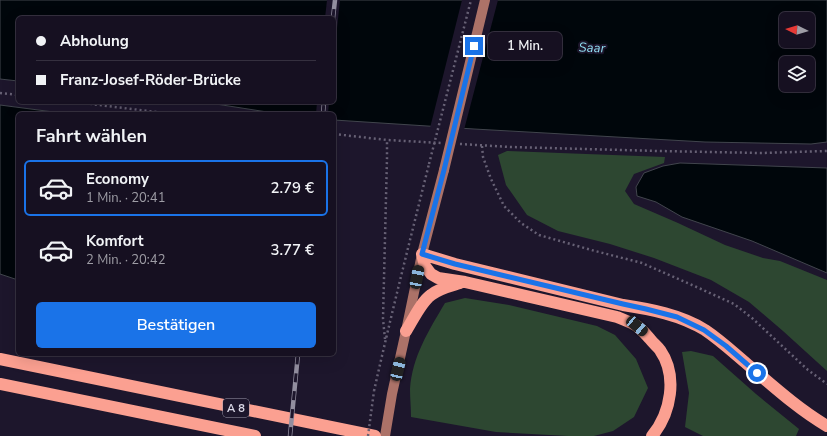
<!DOCTYPE html>
<html lang="de">
<meta charset="utf-8">
<style>
:root{--surface:#161021;--page:#231e2e;--text:#f1f3f6;--muted:#9e9da5;--line:#35303f;--accent:#1a73e8}
body{margin:0;font-family:"Nunito Sans",sans-serif;background:var(--page);color:var(--text);height:100vh;display:flex;flex-direction:column;font-size:15px;white-space:nowrap}
*{box-sizing:border-box;margin:0}
p{font-size:13px;color:var(--muted)}
.icon{flex:none;width:22px;height:22px;fill:none;stroke:currentColor;stroke-width:2;stroke-linecap:round;stroke-linejoin:round}
.map{position:relative;flex:1;overflow:hidden}
.panel{position:absolute;left:16px;top:112px;width:320px;height:244px;display:flex;flex-direction:column;background:var(--surface);border-radius:6px;box-shadow:0 4px 16px #0002,0 0 0 1px var(--line)}
.panel>*{flex:none}
.top-card{position:absolute;left:16px;top:16px;width:320px;height:88px;border-radius:6px;box-shadow:0 4px 16px #0002,0 0 0 1px var(--line);display:grid;align-content:center;height:88px;padding:0 20px;background:var(--surface)}
.needle{width:26px;rotate:275deg}
.tools{position:absolute;left:779px;top:12px;display:grid;gap:8px}
.tools a{display:grid;place-items:center;width:36px;height:36px;border-radius:6px;background:var(--surface);box-shadow:0 4px 16px #0002,0 0 0 1px var(--line);font-size:20px}
.end{position:absolute;width:18px;height:18px;margin:-9px;border:5px solid #1a73e8;background:#fff;box-shadow:0 0 0 2px #fff}
.from{border-radius:50%}
.bubble{position:absolute;height:28px;border-radius:6px;background:var(--surface);box-shadow:0 4px 16px #0002,0 0 0 1px var(--line);font-size:13px;font-weight:600;line-height:28px;text-align:center}
.car{position:absolute;width:12px;height:24px;margin:-12px -6px;border-radius:5px;box-shadow:0 0 3px 1px #0007;background:linear-gradient(#222 24%,#8ab4d8 0 40%,#222 0 76%,#8ab4d8 0 86%,#222 0)}
.top-card b{display:flex;align-items:center;gap:14px;height:38px;font-size:15px}
.top-card b+b{border-top:1px solid var(--line)}
.top-card i{width:10px;height:10px;background:var(--text)}
ul{padding:0;list-style:none}
li{display:flex;align-items:center;gap:12px;height:56px;margin:0 8px 6px;padding:0 12px;border:2px solid transparent;border-radius:6px}
li div{flex:1}
li b{display:block;font-size:15px}
li em{font-style:normal;font-weight:600}
li.on{border-color:var(--accent)}
li>.icon{width:36px;height:36px;stroke-width:1.5}
h2{padding:0 20px;font-size:18px;line-height:48px}
.button{display:flex;gap:8px;margin-top:auto;padding:8px 20px}
.button a{flex:1;height:46px;border-radius:6px;background:var(--accent);color:#fff;font-size:16px;font-weight:600;line-height:46px;text-align:center}
.map>svg:first-child{display:block}
.green{fill:#2d4731}
.water{fill:#00060b;stroke:#41454d;fill-rule:evenodd}
.pier{fill:#1d162c}
.lines{fill:none;stroke-linecap:round;stroke-linejoin:round}
.path{stroke:#676175;stroke-width:2.5;stroke-dasharray:2 3;stroke-linecap:butt}
.secondary{stroke:#ac7268;stroke-width:10}
.motorway{stroke:#fba091;stroke-width:12}
.rail-casing{stroke:#928e9f;stroke-width:4.5}
.rail{stroke:#1d162c;stroke-width:3;stroke-dasharray:9;stroke-linecap:butt}
.path-bridge{stroke:#676175;stroke-width:2.5;stroke-dasharray:2 3;stroke-linecap:butt}
.secondary-bridge{stroke:#ac7268;stroke-width:10}
.route{stroke:#1a73e8;stroke-width:5}
.labels{text-anchor:middle;stroke-width:4;stroke-linejoin:round;paint-order:stroke}
.shield{fill:#1d162c;stroke:#a19dae;stroke-width:1}
.shield-label{font-size:11px;font-weight:bold;fill:#dad7e6}
.water-label{font-size:13px;font-style:italic;fill:#90def2;stroke:#1d162c}
</style>
<div class="map">
<svg width="827" height="436" viewBox="0 0 827 436">
<rect width="100%" height="100%" fill="#1d162c"/>
<path class="green" d="M507 151 665 157 664 163 634 174 625 191 634 204 678 223 725 245 763 258 780 261 827 280V371L783 331 749 302 711 280 654 258 610 244 558 231 527 215 506 185 498 155Z
M465 298 509 305 597 326 615 335 636 359 648 388 634 417 613 431 594 436H568L496 432 411 417C411 408 410 398 410 389 412 357 429 330 445 303Z
M691 351 713 356 756 394 799 429 796 436H703L685 427 689 393 682 352Z"/>
<path class="water" d="M0 0H827V142L811 144 705 142 474 129 334 120V114H280L203 102H334V18H18V81L0 79ZM786 19H808V41H786ZM786 63H808V85H786Z
M0 105 69 114H18V280L0 274Z
M680 163 827 168V273L752 241 682 217 656 202 637 196 636 187 644 173 663 166Z"/>
<path class="pier" d="M327 0H340L334 57V18H325Z
M462 0H498L464 130 430 128Z
M317 102H329L328 114H316Z"/>
<g class="lines">
<path class="path" d="M0 93 18 95
M75 102 172 114
M334 134 387 140 441 143
M460 144 511 147 659 151 761 153 827 151
M482 146 483 157 491 179 504 206 521 223 539 235 595 251 642 263 701 289 734 304 752 318 808 370 827 384
M385 339 383 319 387 158V140
M374 391C391 315 410 240 429 164"/>
<path class="secondary" d="M385 436 392 394 406 331 422 254 444 170"/>
<path class="motorway" d="M422 254 455 264 623 305C650 309 681 315 705 330 720 340 734 353 747 364 773 386 798 409 827 426
M422 254 425 266 431 274 438 278 465 282 617 317C624 320 631 322 637 326 642 330 646 334 650 339 653 343 657 346 660 350 678 376 671 413 652 436
M406 331C413 320 421 302 431 295 440 288 450 286 460 283
M0 359 375 436
M0 384 255 436"/>
<g class="rail-casing">
<path id="rail" d="M333 18 335 0
M323 114 324 102
M290 436 298 354"/>
</g>
<use href="#rail" class="rail"/>
<path class="path-bridge" d="M429 164 471 0
M368 436 374 391"/>
<path class="secondary-bridge" d="M444 170 485 0"/>
</g>
<g class="lines">
<path class="route" d="M474 46 444 170 422 254 455 264 623 304 646 309 677 317 704 330 726 346 757 373"/>
</g>
<g class="labels">
<rect class="shield" x="223" y="399" width="26" height="18" rx="3"/>
<g class="shield-label">
<text x="236" y="412">A 8</text>
</g>
<g class="water-label">
<text transform="translate(592 47) rotate(2)" y="5">Saar</text>
</g>
</g>
</svg>
<div class="tools">
<a><svg class="needle" viewBox="-14 -14 28 28"><path d="M0-13l5 13h-10z" fill="#e53935"/><path d="M0 13l5-13h-10z" fill="#9e9da5"/></svg></a>
<a><svg class="icon" aria-label="layers" viewBox="0 0 24 24"><path d="M12 4l9 5-9 5-9-5zM3 14l9 5 9-5"/></svg></a>
</div>
<i class="end from" style="left:757px;top:373px"></i>
<i class="end" style="left:474px;top:46px"></i>
<div class="bubble" style="left:488px;top:32px;width:74px">1 Min.</div>
<i class="car" style="left:417px;top:277px;rotate:11deg"></i>
<i class="car" style="left:637px;top:326px;rotate:130deg"></i>
<i class="car" style="left:398px;top:369px;rotate:13deg"></i>
<div class="top-card">
<b><i class="from"></i>Abholung</b>
<b><i></i>Franz-Josef-Röder-Brücke</b>
</div>
<section class="panel">
<h2>Fahrt wählen</h2>
<ul>
<li class="on"><svg class="icon" aria-label="car" viewBox="0 0 24 24"><path d="M5 17H2v-5l4-1 3-4h7l3 4 3 1v5h-3M9 17h6M6 11h13"/><circle cx="7" cy="17" r="2"/><circle cx="17" cy="17" r="2"/></svg><div><b>Economy</b><p>1 Min. · 20:41</p></div><em>2.79 €</em></li>
<li><svg class="icon" aria-label="car" viewBox="0 0 24 24"><path d="M5 17H2v-5l4-1 3-4h7l3 4 3 1v5h-3M9 17h6M6 11h13"/><circle cx="7" cy="17" r="2"/><circle cx="17" cy="17" r="2"/></svg><div><b>Komfort</b><p>2 Min. · 20:42</p></div><em>3.77 €</em></li>
</ul>
<div class="button"><a>Bestätigen</a></div>
</section>
</div>
